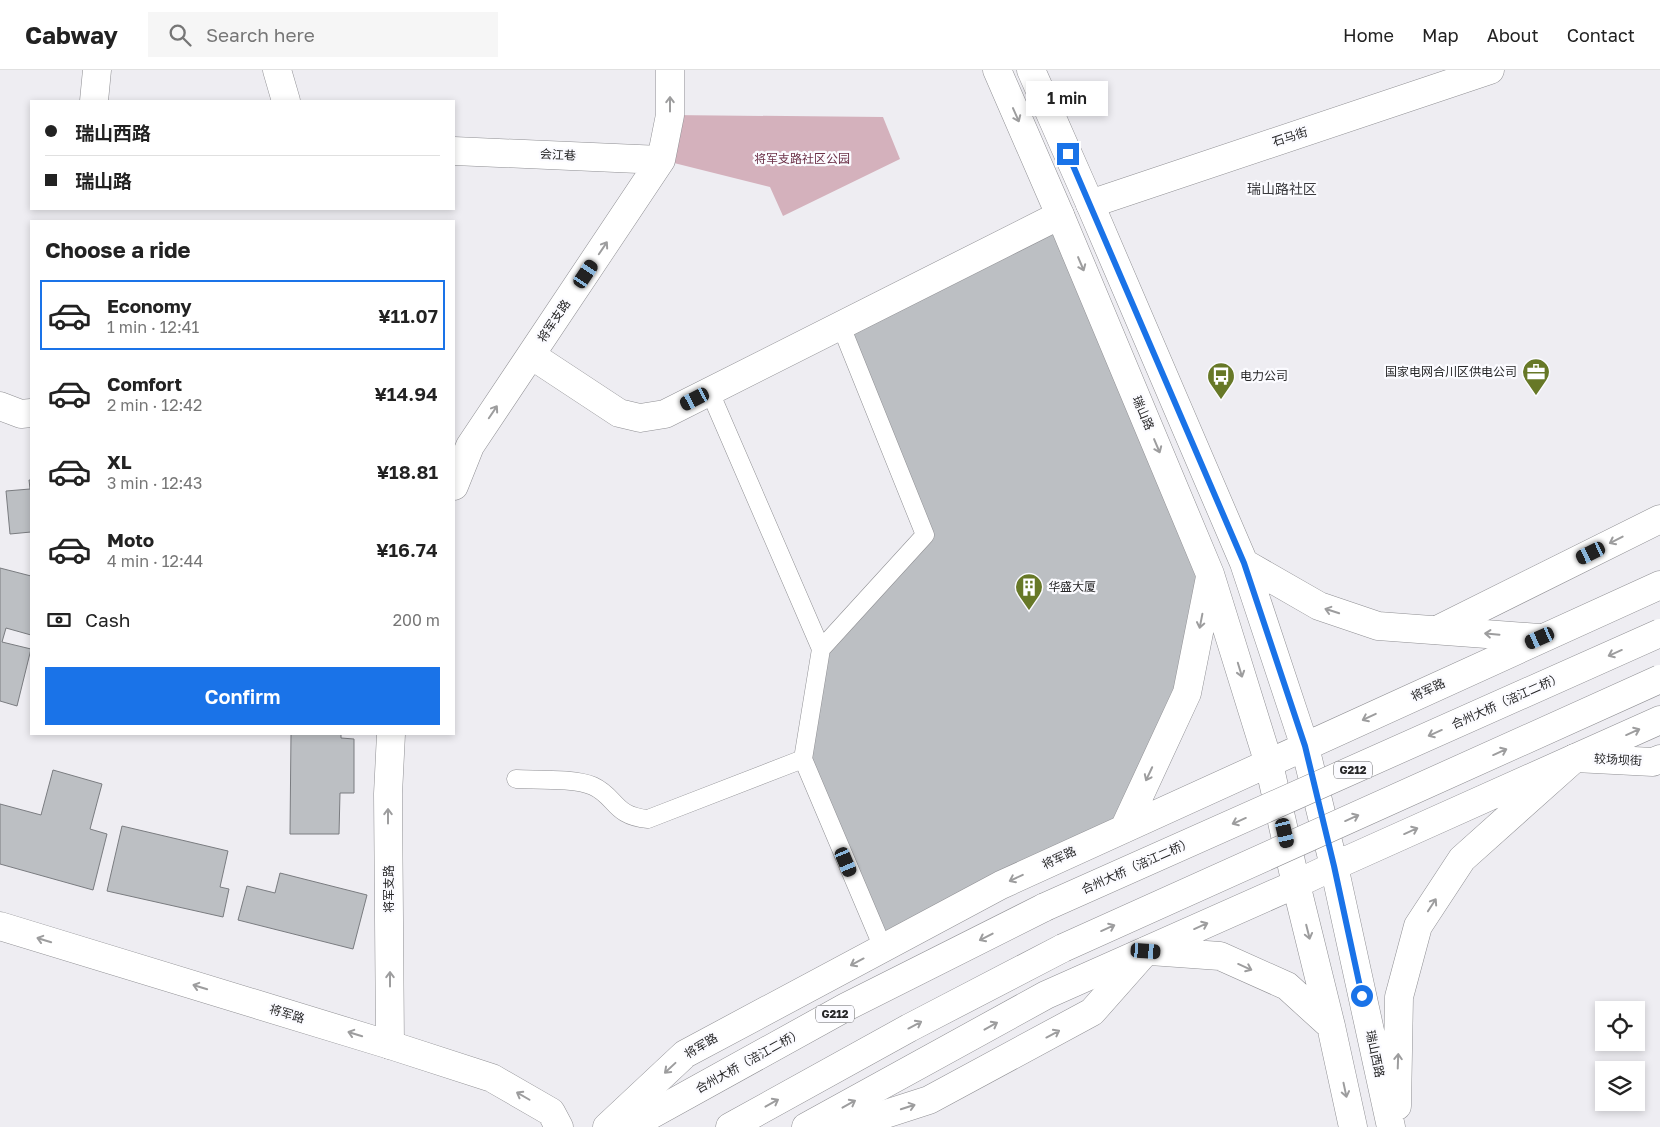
<!DOCTYPE html>
<meta charset="utf-8">
<style>
:root{--surface:#fff;--page:#f6f6f6;--text:#222;--muted:#767676;--line:#e0e0e0;--accent:#1a73e8}
body{margin:0;font-family:"Golos Text","Noto Sans SC",sans-serif;background:var(--page);color:var(--text);height:100vh;display:flex;flex-direction:column;font-size:19px;white-space:nowrap}
*{box-sizing:border-box;margin:0}
p{font-size:16px;color:var(--muted)}
.icon{flex:none;width:28px;height:28px;fill:none;stroke:currentColor;stroke-width:2;stroke-linecap:round;stroke-linejoin:round}
.map{position:relative;flex:1;overflow:hidden}
.sheet{position:absolute;left:30px;top:150px;width:425px;height:515px;display:flex;flex-direction:column;background:var(--surface);border-radius:0px;box-shadow:0 2px 8px #0003}
.sheet>*{flex:none}
.hud{position:absolute;left:30px;top:30px;width:425px;height:110px;border-radius:0px;box-shadow:0 2px 8px #0003;display:grid;align-content:center;height:110px;padding:0 15px;background:var(--surface)}
.fabs{position:absolute;left:1595px;top:931px;display:grid;gap:10px}
.fabs a{display:grid;place-items:center;width:50px;height:50px;border-radius:0px;background:var(--surface);box-shadow:0 2px 8px #0003;font-size:25px}
.end{position:absolute;width:22px;height:22px;margin:-11px;border:6px solid #1a73e8;background:#fff;box-shadow:0 0 0 2px #fff}
.from{border-radius:50%}
.bubble{position:absolute;height:35px;border-radius:0px;background:var(--surface);box-shadow:0 2px 8px #0003;font-size:16px;font-weight:600;line-height:35px;text-align:center}
.car{position:absolute;width:15px;height:30px;margin:-15px -8px;border-radius:6px;box-shadow:0 0 4px 1px #0007;background:linear-gradient(#222 24%,#8ab4d8 0 40%,#222 0 76%,#8ab4d8 0 86%,#222 0)}
.hud b{display:flex;align-items:center;gap:18px;height:48px;font-size:19px}
.hud b+b{border-top:1px solid var(--line)}
.hud i{width:12px;height:12px;background:var(--text)}
ul{padding:0;list-style:none}
li{display:flex;align-items:center;gap:15px;height:70px;margin:0 10px 8px;padding:0 5px;border:2px solid transparent;border-radius:0px}
li div{flex:1}
li b{display:block;font-size:19px}
li em{font-style:normal;font-weight:600}
li.selected{border-color:var(--accent)}
li>.icon{width:45px;height:45px;stroke-width:1.5}
h2{padding:0 15px;font-size:22px;line-height:60px}
.pay{display:flex;align-items:center;gap:12px;height:55px;padding:0 15px;font-size:19px}
.pay p{margin-inline-start:auto}
.primary-button{display:flex;gap:10px;margin-top:auto;padding:10px 15px}
.primary-button a{flex:1;height:58px;border-radius:0px;background:var(--accent);color:#fff;font-size:20px;font-weight:600;line-height:58px;text-align:center}
header{display:flex;align-items:center;gap:30px;box-sizing:border-box;height:70px;padding:0 25px;background:var(--surface);border-bottom:1px solid var(--line)}
header strong{font-size:24px}
nav{display:flex;gap:28px;margin-inline-start:auto;font-size:18px}
.search{width:350px;height:45px;background:var(--page);display:flex;align-items:center;gap:12px;box-sizing:border-box;padding:0 18px;border-radius:0px;color:var(--muted);font-size:19px}
.map>svg:first-child{display:block}
.green{fill:#d4b1bc}
.building{fill:#bcbfc3;stroke:#7a7c80}
.lines{fill:none;stroke-linecap:round;stroke-linejoin:round}
.service-casing{stroke:#8f8f93;stroke-width:19}
.minor-casing{stroke:#8f8f93;stroke-width:29}
.secondary-casing{stroke:#8f8f93;stroke-width:29}
.trunk-casing{stroke:#8f8f93;stroke-width:29}
.service{stroke:#fff;stroke-width:18}
.minor{stroke:#fff;stroke-width:28}
.secondary{stroke:#fff;stroke-width:28}
.trunk{stroke:#fff;stroke-width:28}
.trunk-bridge-casing{stroke:#8f8f93;stroke-width:29;stroke-linecap:butt}
.trunk-bridge{stroke:#fff;stroke-width:28}
.oneway{stroke:#9d9d9e}
.route{stroke:#1a73e8;stroke-width:6}
.labels{text-anchor:middle;stroke-width:4.5;stroke-linejoin:round;paint-order:stroke}
.shield{fill:#fbfbff;stroke:#666668;stroke-width:1}
.shield-label{font-size:11px;font-weight:bold;fill:#262627}
.street-label{font-size:12px;fill:#262627;stroke:#fbfbff}
.park-label{font-size:12px;fill:#6b3047;stroke:#fbfbff}
.poi-label{font-size:12px;fill:#262627;stroke:#fbfbff;text-anchor:start}
.neighbourhood-label{font-size:14px;fill:#39393d;stroke:#fbfbff}
</style>
<header>
<strong>Cabway</strong>
<div class="search"><svg class="icon" aria-label="search" viewBox="0 0 24 24"><circle cx="10" cy="10" r="6"/><path d="M15 15l6 6"/></svg>Search here</div>
<nav><a>Home</a><a>Map</a><a>About</a><a>Contact</a></nav>
</header>
<div class="map">
<svg width="1660" height="1057" viewBox="0 0 1660 1057">
<rect width="100%" height="100%" fill="#eeedf2"/>
<path class="green" d="M670 45 883 47 900 89 783 146 770 117 662 90Z"/>
<path class="building" d="M1060 145 1210 504 1187 623 1124 759 883 878 803 689 821 579 925 465 841 256Z
M29 410H31V462L10 464 6 421 30 419Z
M0 498 31 506V565L6 558 2 572 31 579 17 636 0 631Z
M291 664H341V668L354 669V723H340L339 764H290Z
M53 700 102 714 90 759 107 764 93 820 0 794V734L41 745Z
M122 756 228 781 220 817 229 819 223 847 107 821Z
M280 803 367 825 353 879 238 850 247 816 275 823Z"/>
<g class="lines">
<g class="service-casing">
<path id="service" d="M841 256 925 465 821 579 803 689 883 878
M710 322 821 579
M516 709C536 710 575 708 593 716 617 727 613 746 648 749L803 689"/>
</g>
<g class="minor-casing">
<path id="minor" d="M277 0 286 31
M94 31 97 0
M454 81 661 90
M1090 134 1490 0
M531 285 619 343 640 348 665 344 1060 145
M0 336 21 344 31 343
M454 416 470 376 661 90 670 45V0
M1437 560 1660 449
M1575 688 1653 692 1660 689
M390 975 388 724 391 664
M845 1057 929 1030 1092 942 1146 881"/>
</g>
<g class="secondary-casing">
<path id="secondary" d="M997 0 1060 145 1210 504 1269 694 1296 814 1331 956 1353 1057
M1031 0 1090 134 1244 493 1305 677 1334 796 1391 1057
M1244 493 1319 536 1378 556 1539 568
M1124 759 1187 623 1210 507
M0 856 390 975 492 1008 551 1042 559 1057
M1150 881 1220 886 1287 916 1331 956
M1397 1036 1399 927 1418 856 1462 789 1575 688 1660 650
M607 1057 685 984 1001 815 1660 515
M806 1057 1046 925 1296 814 1334 796 1575 688"/>
</g>
<g class="trunk-casing">
<path id="trunk" d="M629 1057 846 937 1045 837
M730 1057 909 958 1063 878"/>
</g>
<use href="#service" class="service"/>
<use href="#minor" class="minor"/>
<use href="#secondary" class="secondary"/>
<use href="#trunk" class="trunk"/>
<g class="trunk-bridge-casing">
<path id="trunk-bridge" d="M1045 837 1660 563
M1063 878 1660 609"/>
</g>
<use href="#trunk-bridge" class="trunk-bridge"/>
</g>
<defs><path id="oneway-shaft" d="M-6 0H5M1.5-3L5.5 0L1.5 3" fill="none" stroke-width="1.6" stroke-linecap="round" stroke-linejoin="round" transform="scale(1.25)"/></defs>
<g class="oneway">
<use href="#oneway-shaft" transform="translate(670 34) rotate(-90)"/>
<use href="#oneway-shaft" transform="translate(1016 45) rotate(66)"/>
<use href="#oneway-shaft" transform="translate(603 178) rotate(-56)"/>
<use href="#oneway-shaft" transform="translate(1081 194) rotate(67)"/>
<use href="#oneway-shaft" transform="translate(493 342) rotate(-56)"/>
<use href="#oneway-shaft" transform="translate(1157 376) rotate(67)"/>
<use href="#oneway-shaft" transform="translate(1616 470) rotate(153)"/>
<use href="#oneway-shaft" transform="translate(1332 541) rotate(-162)"/>
<use href="#oneway-shaft" transform="translate(1201 551) rotate(101)"/>
<use href="#oneway-shaft" transform="translate(1492 564) rotate(-175)"/>
<use href="#oneway-shaft" transform="translate(1615 583) rotate(156)"/>
<use href="#oneway-shaft" transform="translate(1240 600) rotate(73)"/>
<use href="#oneway-shaft" transform="translate(1369 647) rotate(155)"/>
<use href="#oneway-shaft" transform="translate(1633 662) rotate(-24)"/>
<use href="#oneway-shaft" transform="translate(1435 663) rotate(156)"/>
<use href="#oneway-shaft" transform="translate(1500 682) rotate(-24)"/>
<use href="#oneway-shaft" transform="translate(1149 704) rotate(115)"/>
<use href="#oneway-shaft" transform="translate(388 746) rotate(-90)"/>
<use href="#oneway-shaft" transform="translate(1352 748) rotate(-24)"/>
<use href="#oneway-shaft" transform="translate(1239 751) rotate(156)"/>
<use href="#oneway-shaft" transform="translate(1411 761) rotate(-24)"/>
<use href="#oneway-shaft" transform="translate(1016 808) rotate(155)"/>
<use href="#oneway-shaft" transform="translate(1432 835) rotate(-57)"/>
<use href="#oneway-shaft" transform="translate(1201 856) rotate(-24)"/>
<use href="#oneway-shaft" transform="translate(1108 858) rotate(-24)"/>
<use href="#oneway-shaft" transform="translate(1308 862) rotate(76)"/>
<use href="#oneway-shaft" transform="translate(986 867) rotate(153)"/>
<use href="#oneway-shaft" transform="translate(44 870) rotate(-163)"/>
<use href="#oneway-shaft" transform="translate(857 892) rotate(152)"/>
<use href="#oneway-shaft" transform="translate(1245 897) rotate(24)"/>
<use href="#oneway-shaft" transform="translate(390 909) rotate(-90)"/>
<use href="#oneway-shaft" transform="translate(200 917) rotate(-163)"/>
<use href="#oneway-shaft" transform="translate(915 955) rotate(-28)"/>
<use href="#oneway-shaft" transform="translate(991 956) rotate(-29)"/>
<use href="#oneway-shaft" transform="translate(355 964) rotate(-163)"/>
<use href="#oneway-shaft" transform="translate(1053 964) rotate(-28)"/>
<use href="#oneway-shaft" transform="translate(1398 991) rotate(-88)"/>
<use href="#oneway-shaft" transform="translate(670 998) rotate(137)"/>
<use href="#oneway-shaft" transform="translate(1345 1020) rotate(78)"/>
<use href="#oneway-shaft" transform="translate(523 1026) rotate(-150)"/>
<use href="#oneway-shaft" transform="translate(772 1033) rotate(-29)"/>
<use href="#oneway-shaft" transform="translate(849 1034) rotate(-29)"/>
<use href="#oneway-shaft" transform="translate(908 1037) rotate(-18)"/>
</g>
<g class="lines">
<path class="route" d="M1068 84 1244 493 1305 676 1334 796 1362 926"/>
</g>
<defs>
<g id="office-pin" transform="scale(1.4375)"><path d="M0 17L-7.5 6A9.5 9.5 0 1 1 7.5 6Z" fill="#677827" stroke="#fbfbff"/><path d="M-6-3h4V-5.5h4V-3h4V5H-6ZM-1-4.5V-3h2v-1.5ZM-6 0V1H6V0Z" fill="#fff"/></g>
<g id="bus-pin" transform="scale(1.4375)"><path d="M0 17L-7.5 6A9.5 9.5 0 1 1 7.5 6Z" fill="#677827" stroke="#fbfbff"/><path d="M-5-6H5V4H4V6H2V4H-2V6H-4V4H-5ZM-3.5-4V0h7V-4ZM-3.5 1.2v1.5H-2V1.2ZM2 1.2v1.5H3.5V1.2Z" fill="#fff"/></g>
<g id="building-pin" transform="scale(1.4375)"><path d="M0 17L-7.5 6A9.5 9.5 0 1 1 7.5 6Z" fill="#677827" stroke="#fbfbff"/><path d="M-4-6H4V6H1V3H-1V6H-4ZM-2.5-4.3h1.7v1.8h-1.7ZM.8-4.3h1.7v1.8H.8ZM-2.5-1h1.7V.8h-1.7ZM.8-1h1.7V.8H.8Z" fill="#fff"/></g>
</defs>
<g fill-rule="evenodd">
<use href="#office-pin" x="1536" y="302"/>
<use href="#bus-pin" x="1221" y="306"/>
<use href="#building-pin" x="1029" y="517"/>
</g>
<g class="labels">
<g class="shield">
<rect x="1334" y="691.5" width="38" height="17" rx="4"/>
<rect x="816" y="935.5" width="38" height="17" rx="4"/>
</g>
<g class="shield-label">
<text x="1353" y="704">G212</text>
<text x="835" y="948">G212</text>
</g>
<g class="street-label">
<text transform="translate(1290 67) rotate(-18)" y="4">石马街</text>
<text transform="translate(558 85) rotate(3)" y="4">会江巷</text>
<text transform="translate(554 251) rotate(-56)" y="4">将军支路</text>
<text transform="translate(1143 343) rotate(67)" y="4">瑞山路</text>
<text transform="translate(1428 620) rotate(-25)" y="4">将军路</text>
<text transform="translate(1507 631) rotate(-24)" y="4">合州大桥（涪江二桥）</text>
<text transform="translate(1618 690) rotate(3)" y="4">较场坝街</text>
<text transform="translate(1059 788) rotate(-25)" y="4">将军路</text>
<text transform="translate(1137 796) rotate(-24)" y="4">合州大桥（涪江二桥）</text>
<text transform="translate(389 819) rotate(-90)" y="4">将军支路</text>
<text transform="translate(287 944) rotate(17)" y="4">将军路</text>
<text transform="translate(701 976) rotate(-31)" y="4">将军路</text>
<text transform="translate(1375 984) rotate(78)" y="4">瑞山西路</text>
<text transform="translate(749 991) rotate(-29)" y="4">合州大桥（涪江二桥）</text>
</g>
<g class="park-label">
<text x="802" y="93">将军支路社区公园</text>
</g>
<g class="poi-label">
<text x="1517" y="306" text-anchor="end">国家电网合川区供电公司</text>
<text x="1240" y="310">电力公司</text>
<text x="1048" y="521">华盛大厦</text>
</g>
<g class="neighbourhood-label">
<text x="1282" y="124">瑞山路社区</text>
</g>
</g>
</svg>
<div class="fabs">
<a><svg class="icon" aria-label="locate" viewBox="0 0 24 24"><circle cx="12" cy="12" r="6"/><path d="M12 2v4M12 18v4M2 12h4M18 12h4"/></svg></a>
<a><svg class="icon" aria-label="layers" viewBox="0 0 24 24"><path d="M12 4l9 5-9 5-9-5zM3 14l9 5 9-5"/></svg></a>
</div>
<i class="end from" style="left:1362px;top:926px"></i>
<i class="end" style="left:1068px;top:84px"></i>
<div class="bubble" style="left:1026px;top:11px;width:82px">1 min</div>
<i class="car" style="left:586px;top:204px;rotate:34deg"></i>
<i class="car" style="left:695px;top:329px;rotate:243deg"></i>
<i class="car" style="left:1591px;top:483px;rotate:244deg"></i>
<i class="car" style="left:1540px;top:568px;rotate:246deg"></i>
<i class="car" style="left:1285px;top:763px;rotate:167deg"></i>
<i class="car" style="left:846px;top:792px;rotate:157deg"></i>
<i class="car" style="left:1146px;top:881px;rotate:94deg"></i>
<div class="hud">
<b><i class="from"></i>瑞山西路</b>
<b><i></i>瑞山路</b>
</div>
<section class="sheet">
<h2>Choose a ride</h2>
<ul>
<li class="selected"><svg class="icon" aria-label="car" viewBox="0 0 24 24"><path d="M5 17H2v-5l4-1 3-4h7l3 4 3 1v5h-3M9 17h6M6 11h13"/><circle cx="7" cy="17" r="2"/><circle cx="17" cy="17" r="2"/></svg><div><b>Economy</b><p>1 min · 12:41</p></div><em>¥11.07</em></li>
<li><svg class="icon" aria-label="car" viewBox="0 0 24 24"><path d="M5 17H2v-5l4-1 3-4h7l3 4 3 1v5h-3M9 17h6M6 11h13"/><circle cx="7" cy="17" r="2"/><circle cx="17" cy="17" r="2"/></svg><div><b>Comfort</b><p>2 min · 12:42</p></div><em>¥14.94</em></li>
<li><svg class="icon" aria-label="car" viewBox="0 0 24 24"><path d="M5 17H2v-5l4-1 3-4h7l3 4 3 1v5h-3M9 17h6M6 11h13"/><circle cx="7" cy="17" r="2"/><circle cx="17" cy="17" r="2"/></svg><div><b>XL</b><p>3 min · 12:43</p></div><em>¥18.81</em></li>
<li><svg class="icon" aria-label="car" viewBox="0 0 24 24"><path d="M5 17H2v-5l4-1 3-4h7l3 4 3 1v5h-3M9 17h6M6 11h13"/><circle cx="7" cy="17" r="2"/><circle cx="17" cy="17" r="2"/></svg><div><b>Moto</b><p>4 min · 12:44</p></div><em>¥16.74</em></li>
</ul>
<div class="pay"><svg class="icon" aria-label="cash" viewBox="0 0 24 24"><path d="M3 7h18v10H3z"/><circle cx="12" cy="12" r="2"/></svg>Cash<p>200 m</p></div>
<div class="primary-button"><a>Confirm</a></div>
</section>
</div>
